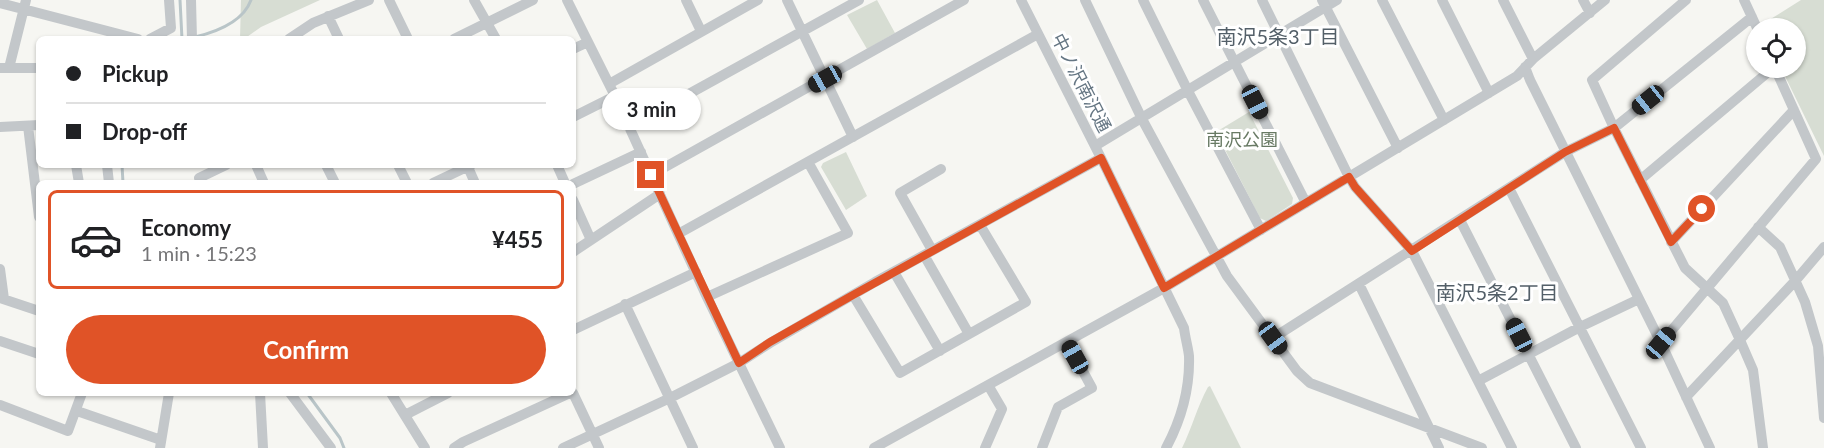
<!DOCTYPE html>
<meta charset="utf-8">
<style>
:root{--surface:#fff;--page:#f6f6f6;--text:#202124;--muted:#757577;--line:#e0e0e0;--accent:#e05327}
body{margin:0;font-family:Lato,"Noto Sans JP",sans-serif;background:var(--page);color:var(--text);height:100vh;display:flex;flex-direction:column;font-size:22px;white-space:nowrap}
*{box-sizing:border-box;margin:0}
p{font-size:20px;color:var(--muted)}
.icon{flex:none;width:33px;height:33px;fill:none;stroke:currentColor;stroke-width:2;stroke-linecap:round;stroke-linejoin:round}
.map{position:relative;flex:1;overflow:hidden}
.sheet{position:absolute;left:36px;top:180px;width:540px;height:216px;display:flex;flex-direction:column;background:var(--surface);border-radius:9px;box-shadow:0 2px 4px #0004}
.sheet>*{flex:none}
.hud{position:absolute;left:36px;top:36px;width:540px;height:132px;border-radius:9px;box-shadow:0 2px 4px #0004;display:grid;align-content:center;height:132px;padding:0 30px;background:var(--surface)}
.buttons{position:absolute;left:1746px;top:18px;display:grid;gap:12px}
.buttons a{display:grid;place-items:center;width:60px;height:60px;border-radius:50%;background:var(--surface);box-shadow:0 2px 4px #0004;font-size:30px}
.end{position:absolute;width:27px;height:27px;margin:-14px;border:8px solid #e05327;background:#fff;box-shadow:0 0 0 3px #fff}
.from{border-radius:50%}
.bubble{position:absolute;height:42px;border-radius:21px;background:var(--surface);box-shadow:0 2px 4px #0004;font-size:20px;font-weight:700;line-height:42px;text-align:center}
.car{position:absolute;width:18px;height:36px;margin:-18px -9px;border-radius:8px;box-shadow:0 0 4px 2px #0007;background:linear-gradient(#222 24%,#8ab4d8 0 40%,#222 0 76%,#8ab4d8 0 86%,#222 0)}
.hud b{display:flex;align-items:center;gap:21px;height:57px;font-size:22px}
.hud b+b{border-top:2px solid var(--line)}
.hud i{width:15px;height:15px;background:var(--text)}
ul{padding:10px 0 0;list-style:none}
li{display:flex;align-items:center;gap:18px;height:99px;margin:0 12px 9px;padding:0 18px;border:3px solid transparent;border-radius:9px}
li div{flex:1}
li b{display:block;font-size:22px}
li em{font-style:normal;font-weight:700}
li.on{border-color:var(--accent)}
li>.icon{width:54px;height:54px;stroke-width:1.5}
.primary-button{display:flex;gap:12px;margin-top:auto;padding:12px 30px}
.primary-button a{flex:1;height:69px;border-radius:36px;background:var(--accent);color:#fff;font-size:24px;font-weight:700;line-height:69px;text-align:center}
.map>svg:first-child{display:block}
.green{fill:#d7ddd3}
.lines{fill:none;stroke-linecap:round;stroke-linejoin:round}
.stream{stroke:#b9c5c8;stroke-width:3}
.minor{stroke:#c3c7ca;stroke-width:10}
.route{stroke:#e05327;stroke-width:8}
.labels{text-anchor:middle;stroke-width:6;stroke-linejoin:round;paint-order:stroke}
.street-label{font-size:18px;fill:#657683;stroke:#fff}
.park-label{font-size:18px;fill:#687a64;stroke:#fff}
.neighbourhood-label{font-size:20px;fill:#535f68;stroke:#fff}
</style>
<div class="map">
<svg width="1824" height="448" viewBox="0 0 1824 448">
<rect width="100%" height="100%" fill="#f6f6f2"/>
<path class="green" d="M241 0H320L261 27 244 39H240Z
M877 0 895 33 867 49 847 15Z
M1801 0H1824V156L1781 68H1796V28H1762L1761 25Z
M1249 112 1293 198 1292 204 1266 221 1260 218 1216 132Z
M846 152 867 196 846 210 821 167 823 163Z
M1210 386 1241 448H1182C1192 428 1197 407 1208 387Z"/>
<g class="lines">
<path class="stream" d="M180 0 182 39
M195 37C216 32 243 22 251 0
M122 165 123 183
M307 393 340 438 344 448"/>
<path class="minor" d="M191 0 192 39
M389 0 408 39
M474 0 496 39
M567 0 615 96 705 293 780 448
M686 0 701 31
M787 0 853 137
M1021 0 1101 158 1184 328C1185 337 1188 347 1189 356 1190 388 1181 420 1166 448
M1085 0 1142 119 1227 276 1297 371 1310 383 1482 448
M1143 0 1188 91 1261 230
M1203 0 1306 203
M1262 0 1349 177 1355 187 1412 251 1512 448
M1322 0 1398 148
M1382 0 1444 120
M1442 0 1489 93
M1503 0 1533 59
M1583 0 1590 13
M1686 0 1592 80 1614 128 1685 268 1723 303 1740 340 1753 370 1763 448
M1744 0 1757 28
M0 3 138 39
M328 16 339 39
M150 39 171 28 169 0
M289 39 313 23 369 0
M454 39 533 0
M573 49 588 42
M1525 67 1530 80 1661 343 1710 448
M0 68H39
M9 68 26 0
M609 84 758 0
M573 117 615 96
M28 126 39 217
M0 127 39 125
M629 127 859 0
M1095 146 1337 0
M76 165 79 183
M107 165 109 183
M256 165 264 183
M326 165 335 183
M398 165 407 183
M467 165 475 183
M557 165 565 183
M651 175 964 0
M199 178 226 165
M1640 180 1773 68
M433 183 471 165
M573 184 641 152
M1509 188 1641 448
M573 200 591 240
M1460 220 1576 448
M1758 227 1780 247 1805 302 1818 346 1824 418
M678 234 1038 34
M1671 242 1794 110
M932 250 900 193 941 169
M573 252 660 194
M924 255 969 334
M0 269 4 299
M894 272 940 351
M1359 284 1439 448
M853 295 900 373 1026 302 980 225
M707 297 848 233 808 162
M0 298 39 311
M625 304 693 448
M573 330 696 272
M1273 338 1565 152 1614 128 1752 17
M0 341 39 354
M1661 343 1816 159 1775 68
M1478 381 1580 327 1639 299
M260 393 263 448
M290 393 331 448
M391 393 425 448
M573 393 599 448
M1686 397 1796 280 1824 247
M0 405 68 431 82 393
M77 411 161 440
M405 415 448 393
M160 448 169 393
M454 448 463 442 570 393
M563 448 670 398 739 363 770 343 875 282 1101 158
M874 448 1164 288 1517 76 1533 59 1605 0
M985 448 1002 409 988 385
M1042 448 1058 407 1092 388 1067 342"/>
</g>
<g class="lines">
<path class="route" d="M651 175 739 363 770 342 853 295 1101 158 1164 288 1349 177 1355 187 1412 251 1565 152 1614 128 1671 242 1702 209"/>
</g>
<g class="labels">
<g class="street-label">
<text transform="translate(1081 83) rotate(63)" y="6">中ノ沢南沢通</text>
</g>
<g class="park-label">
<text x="1242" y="146">南沢公園</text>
</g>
<g class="neighbourhood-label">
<text x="1278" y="44">南沢5条3丁目</text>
<text x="1497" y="300">南沢5条2丁目</text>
</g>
</g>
</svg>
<div class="buttons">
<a><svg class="icon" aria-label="locate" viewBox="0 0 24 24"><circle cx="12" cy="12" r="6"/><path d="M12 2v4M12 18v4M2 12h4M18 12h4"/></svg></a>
</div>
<i class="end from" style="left:1702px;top:209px"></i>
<i class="end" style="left:651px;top:175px"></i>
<div class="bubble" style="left:602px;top:88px;width:99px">3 min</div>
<i class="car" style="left:825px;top:79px;rotate:241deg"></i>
<i class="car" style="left:1648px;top:100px;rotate:231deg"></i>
<i class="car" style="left:1255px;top:102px;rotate:153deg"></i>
<i class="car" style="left:1519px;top:335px;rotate:333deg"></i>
<i class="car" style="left:1273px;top:338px;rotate:144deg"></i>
<i class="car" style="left:1661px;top:343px;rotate:40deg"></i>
<i class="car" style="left:1075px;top:357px;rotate:331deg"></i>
<div class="hud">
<b><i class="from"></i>Pickup</b>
<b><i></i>Drop-off</b>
</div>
<section class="sheet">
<ul>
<li class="on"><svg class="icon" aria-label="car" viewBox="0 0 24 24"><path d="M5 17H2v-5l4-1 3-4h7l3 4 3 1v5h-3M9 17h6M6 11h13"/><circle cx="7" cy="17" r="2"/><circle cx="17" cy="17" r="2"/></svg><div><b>Economy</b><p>1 min · 15:23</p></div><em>¥455</em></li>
</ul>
<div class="primary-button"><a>Confirm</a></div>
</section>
</div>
